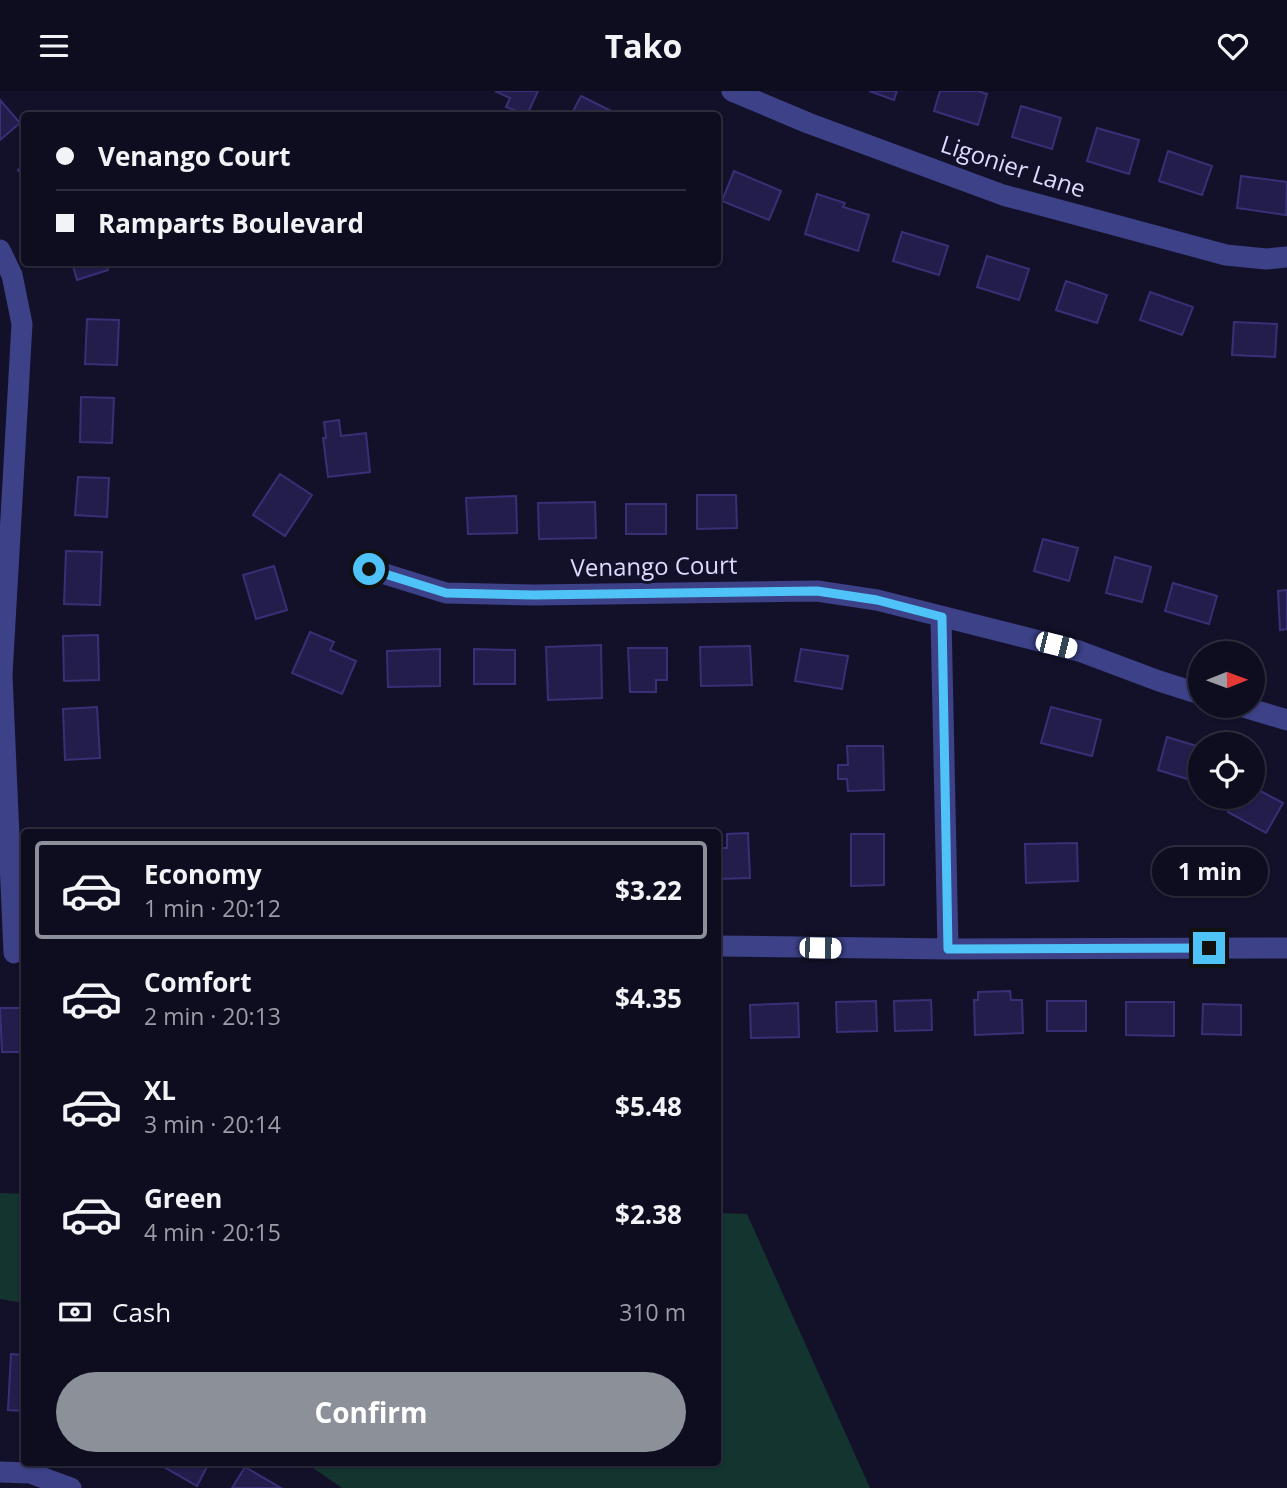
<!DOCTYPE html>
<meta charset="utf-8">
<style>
:root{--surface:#0e0d20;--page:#1c1b2d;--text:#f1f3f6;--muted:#9b9ca5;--line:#2e2d3e;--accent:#8c9099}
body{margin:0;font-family:"Open Sans",sans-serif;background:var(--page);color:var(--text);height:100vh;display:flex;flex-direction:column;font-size:26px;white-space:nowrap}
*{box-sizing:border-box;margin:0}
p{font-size:23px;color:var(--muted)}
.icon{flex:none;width:38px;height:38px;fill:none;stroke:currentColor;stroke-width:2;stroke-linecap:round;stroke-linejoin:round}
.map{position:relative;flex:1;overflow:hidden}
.sheet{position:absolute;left:21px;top:738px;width:700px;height:637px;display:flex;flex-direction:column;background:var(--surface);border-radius:7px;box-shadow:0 2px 5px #0004,0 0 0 2px var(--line)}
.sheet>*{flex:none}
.hud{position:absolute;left:21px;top:21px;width:700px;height:154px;border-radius:7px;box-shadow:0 2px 5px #0004,0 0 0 2px var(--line);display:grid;align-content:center;height:154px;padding:0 35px;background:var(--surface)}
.needle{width:46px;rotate:89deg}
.tools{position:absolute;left:1188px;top:550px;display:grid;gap:14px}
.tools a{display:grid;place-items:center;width:77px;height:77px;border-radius:50%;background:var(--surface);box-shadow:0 2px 5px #0004,0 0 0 2px var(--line);font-size:35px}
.end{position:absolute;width:32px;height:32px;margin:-16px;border:9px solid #4fc3f7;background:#111;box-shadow:0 0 0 4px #111}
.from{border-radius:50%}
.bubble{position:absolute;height:49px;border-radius:24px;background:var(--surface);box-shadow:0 2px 5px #0004,0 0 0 2px var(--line);font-size:23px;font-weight:700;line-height:49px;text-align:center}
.car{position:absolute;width:21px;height:42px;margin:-21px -10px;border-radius:9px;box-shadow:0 0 5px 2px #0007;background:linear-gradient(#fff 24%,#345 0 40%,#fff 0 76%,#345 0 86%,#fff 0)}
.hud b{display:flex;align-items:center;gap:24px;height:66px;font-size:26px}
.hud b+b{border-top:2px solid var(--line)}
.hud i{width:18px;height:18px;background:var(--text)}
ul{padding:12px 0 0;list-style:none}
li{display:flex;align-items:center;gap:21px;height:98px;margin:0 14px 10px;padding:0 21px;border:4px solid transparent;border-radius:7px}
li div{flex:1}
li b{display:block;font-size:26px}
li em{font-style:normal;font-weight:700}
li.on{border-color:var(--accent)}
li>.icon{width:63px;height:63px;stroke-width:1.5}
.pay{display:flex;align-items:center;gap:18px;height:77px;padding:0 35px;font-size:26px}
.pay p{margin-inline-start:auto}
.primary-button{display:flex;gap:14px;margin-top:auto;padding:14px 35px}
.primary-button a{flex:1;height:80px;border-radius:42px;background:var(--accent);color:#fff;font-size:28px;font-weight:700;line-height:80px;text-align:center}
header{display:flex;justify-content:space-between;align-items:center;height:91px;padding:0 35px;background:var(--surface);font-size:32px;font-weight:700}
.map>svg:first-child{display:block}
.green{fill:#143430}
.building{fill:#231d4b;stroke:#383076;stroke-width:2}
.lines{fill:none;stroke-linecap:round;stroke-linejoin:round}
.street{stroke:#3d4188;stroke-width:21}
.route{stroke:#4fc3f7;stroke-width:9}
.labels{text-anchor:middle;stroke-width:6;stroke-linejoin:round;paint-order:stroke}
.street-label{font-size:24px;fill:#dcdbfe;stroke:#13112a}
</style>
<header><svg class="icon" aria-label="menu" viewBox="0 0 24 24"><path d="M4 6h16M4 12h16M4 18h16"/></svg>Tako<svg class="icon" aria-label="heart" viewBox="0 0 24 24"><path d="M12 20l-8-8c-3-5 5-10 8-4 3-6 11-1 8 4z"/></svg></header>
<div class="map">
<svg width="1287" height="1397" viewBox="0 0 1287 1397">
<rect width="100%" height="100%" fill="#13112a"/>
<path class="green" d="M0 1102 24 1103V1212L0 1208Z
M718 1122 747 1123 870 1397H342L306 1372H718Z"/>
<path class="building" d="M495 0H538L527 24 506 16 510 7Z
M869 0H897L894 9Z
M940 0H978L987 3 978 34 934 20Z
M581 5 619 24H571Z
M0 9 20 32 0 49Z
M1021 15 1061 27 1052 58 1012 46Z
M1097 37 1139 49 1129 83 1087 70Z
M1168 60 1212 75 1202 104 1159 90Z
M24 73V87L18 79Z
M734 80 781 100 769 129 722 110Z
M1241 85 1287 91 1286 124 1237 117Z
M817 103 845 112 843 116 869 124 858 160 805 143Z
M902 141 948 155 939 184 893 170Z
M987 165 1029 178 1019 209 977 196Z
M72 172H106L108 179 77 189Z
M1066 190 1107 204 1097 232 1056 219Z
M1150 201 1193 216 1182 244 1140 229Z
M87 228 119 229 117 274 85 273Z
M1234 231 1277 233 1275 266 1232 264Z
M81 306 114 307 112 352 80 351Z
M339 329 341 345 366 342 370 381 328 386 323 347H326L324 331Z
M280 383 312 404 285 445 253 424Z
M78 386 109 387 107 426 75 424Z
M697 404H736L737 437 697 438Z
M516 405 517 442 468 443 466 407Z
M595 411 596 447 539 448 538 412Z
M626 413H666V443H626Z
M1043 448 1078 457 1069 490 1034 480Z
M66 460 102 461 100 514 64 513Z
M1115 466 1151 476 1142 511 1106 502Z
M274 475 287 519 256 528 243 484Z
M1173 492 1217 505 1209 533 1165 520Z
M1287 499V538L1280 539 1278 500Z
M310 541 334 551 330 559 356 570 342 603 292 582Z
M98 544 99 589 64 590 63 545Z
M601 554 602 607 548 609 546 556Z
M750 555 752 594 701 595 700 556Z
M628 557H667V589H656V601H630Z
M440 558V595L388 596 387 560Z
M474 558 515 559V593H474Z
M801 558 848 565 842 598 795 590Z
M97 616 100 667 65 669 63 618Z
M1051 616 1101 629 1092 665 1041 652Z
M1167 646 1200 656V692L1158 679Z
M847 655H883L884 699 848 700 847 688H838V674H848Z
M1253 696 1283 712 1266 742 1228 721 1236 705H1253Z
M748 742 750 787 718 788V757H727V743Z
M851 743H884V794L851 795Z
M1077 752 1078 790 1026 792 1025 753Z
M1010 900 1011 909H1022L1023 942 975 944 974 909H978V901Z
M931 909 932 939 895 940 894 910Z
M876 910 877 940 837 941 836 911Z
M1047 910H1086V940H1047Z
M1126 911H1174V945L1126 944Z
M798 912 799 946 751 947 750 914Z
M718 913H719V944H718Z
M1203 913 1241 914V944L1202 943Z
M0 917H21V961H2Z
M11 1263 24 1264V1320L8 1319Z
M157 1372H209L197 1395Z
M245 1376 281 1397H232Z"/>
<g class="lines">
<path class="street" d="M732 0 808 32 1003 104 1226 164 1266 168 1287 166
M0 159 12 184 22 233 2 584 14 862
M369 478 446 502 534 504 817 500 877 509 1079 560 1159 590 1200 603
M941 526 948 858
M1237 614 1287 629
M718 855 948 858 1287 857
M0 1381 30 1382 71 1397"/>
</g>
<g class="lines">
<path class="route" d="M369 478 446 502 534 504 817 500 877 509 942 526 948 858 1209 857"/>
</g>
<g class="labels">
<g class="street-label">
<text transform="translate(1013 76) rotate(18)" y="8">Ligonier Lane</text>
<text transform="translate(654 476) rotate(-1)" y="8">Venango Court</text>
</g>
</g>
</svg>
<div class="tools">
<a><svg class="needle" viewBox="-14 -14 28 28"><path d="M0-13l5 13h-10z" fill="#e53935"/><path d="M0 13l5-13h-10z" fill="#9b9ca5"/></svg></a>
<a><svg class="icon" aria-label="locate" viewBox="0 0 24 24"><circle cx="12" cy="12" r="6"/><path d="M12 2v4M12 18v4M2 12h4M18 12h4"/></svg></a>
</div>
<i class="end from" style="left:369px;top:478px"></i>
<i class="end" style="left:1209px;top:857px"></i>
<div class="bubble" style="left:1152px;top:756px;width:116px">1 min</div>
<i class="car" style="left:1056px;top:554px;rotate:104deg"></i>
<i class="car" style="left:820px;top:857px;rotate:91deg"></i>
<div class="hud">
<b><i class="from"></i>Venango Court</b>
<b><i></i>Ramparts Boulevard</b>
</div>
<section class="sheet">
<ul>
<li class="on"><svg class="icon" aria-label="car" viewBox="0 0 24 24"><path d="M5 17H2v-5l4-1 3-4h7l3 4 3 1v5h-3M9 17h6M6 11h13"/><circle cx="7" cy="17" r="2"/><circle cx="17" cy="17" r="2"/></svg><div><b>Economy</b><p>1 min · 20:12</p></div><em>$3.22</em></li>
<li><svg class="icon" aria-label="car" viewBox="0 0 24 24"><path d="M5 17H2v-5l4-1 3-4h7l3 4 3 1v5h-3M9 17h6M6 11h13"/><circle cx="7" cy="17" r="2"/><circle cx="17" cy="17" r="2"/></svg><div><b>Comfort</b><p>2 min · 20:13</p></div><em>$4.35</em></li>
<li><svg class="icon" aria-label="car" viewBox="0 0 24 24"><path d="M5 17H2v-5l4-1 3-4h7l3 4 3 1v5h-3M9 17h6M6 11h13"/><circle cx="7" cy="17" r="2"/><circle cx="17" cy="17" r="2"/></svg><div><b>XL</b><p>3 min · 20:14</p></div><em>$5.48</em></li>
<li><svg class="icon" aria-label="car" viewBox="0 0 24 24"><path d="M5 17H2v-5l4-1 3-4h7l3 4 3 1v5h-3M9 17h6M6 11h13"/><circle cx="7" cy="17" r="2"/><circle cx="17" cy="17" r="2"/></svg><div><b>Green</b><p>4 min · 20:15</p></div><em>$2.38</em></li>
</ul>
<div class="pay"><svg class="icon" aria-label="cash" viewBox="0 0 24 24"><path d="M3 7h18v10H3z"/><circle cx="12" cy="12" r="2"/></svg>Cash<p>310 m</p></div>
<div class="primary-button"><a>Confirm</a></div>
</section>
</div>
